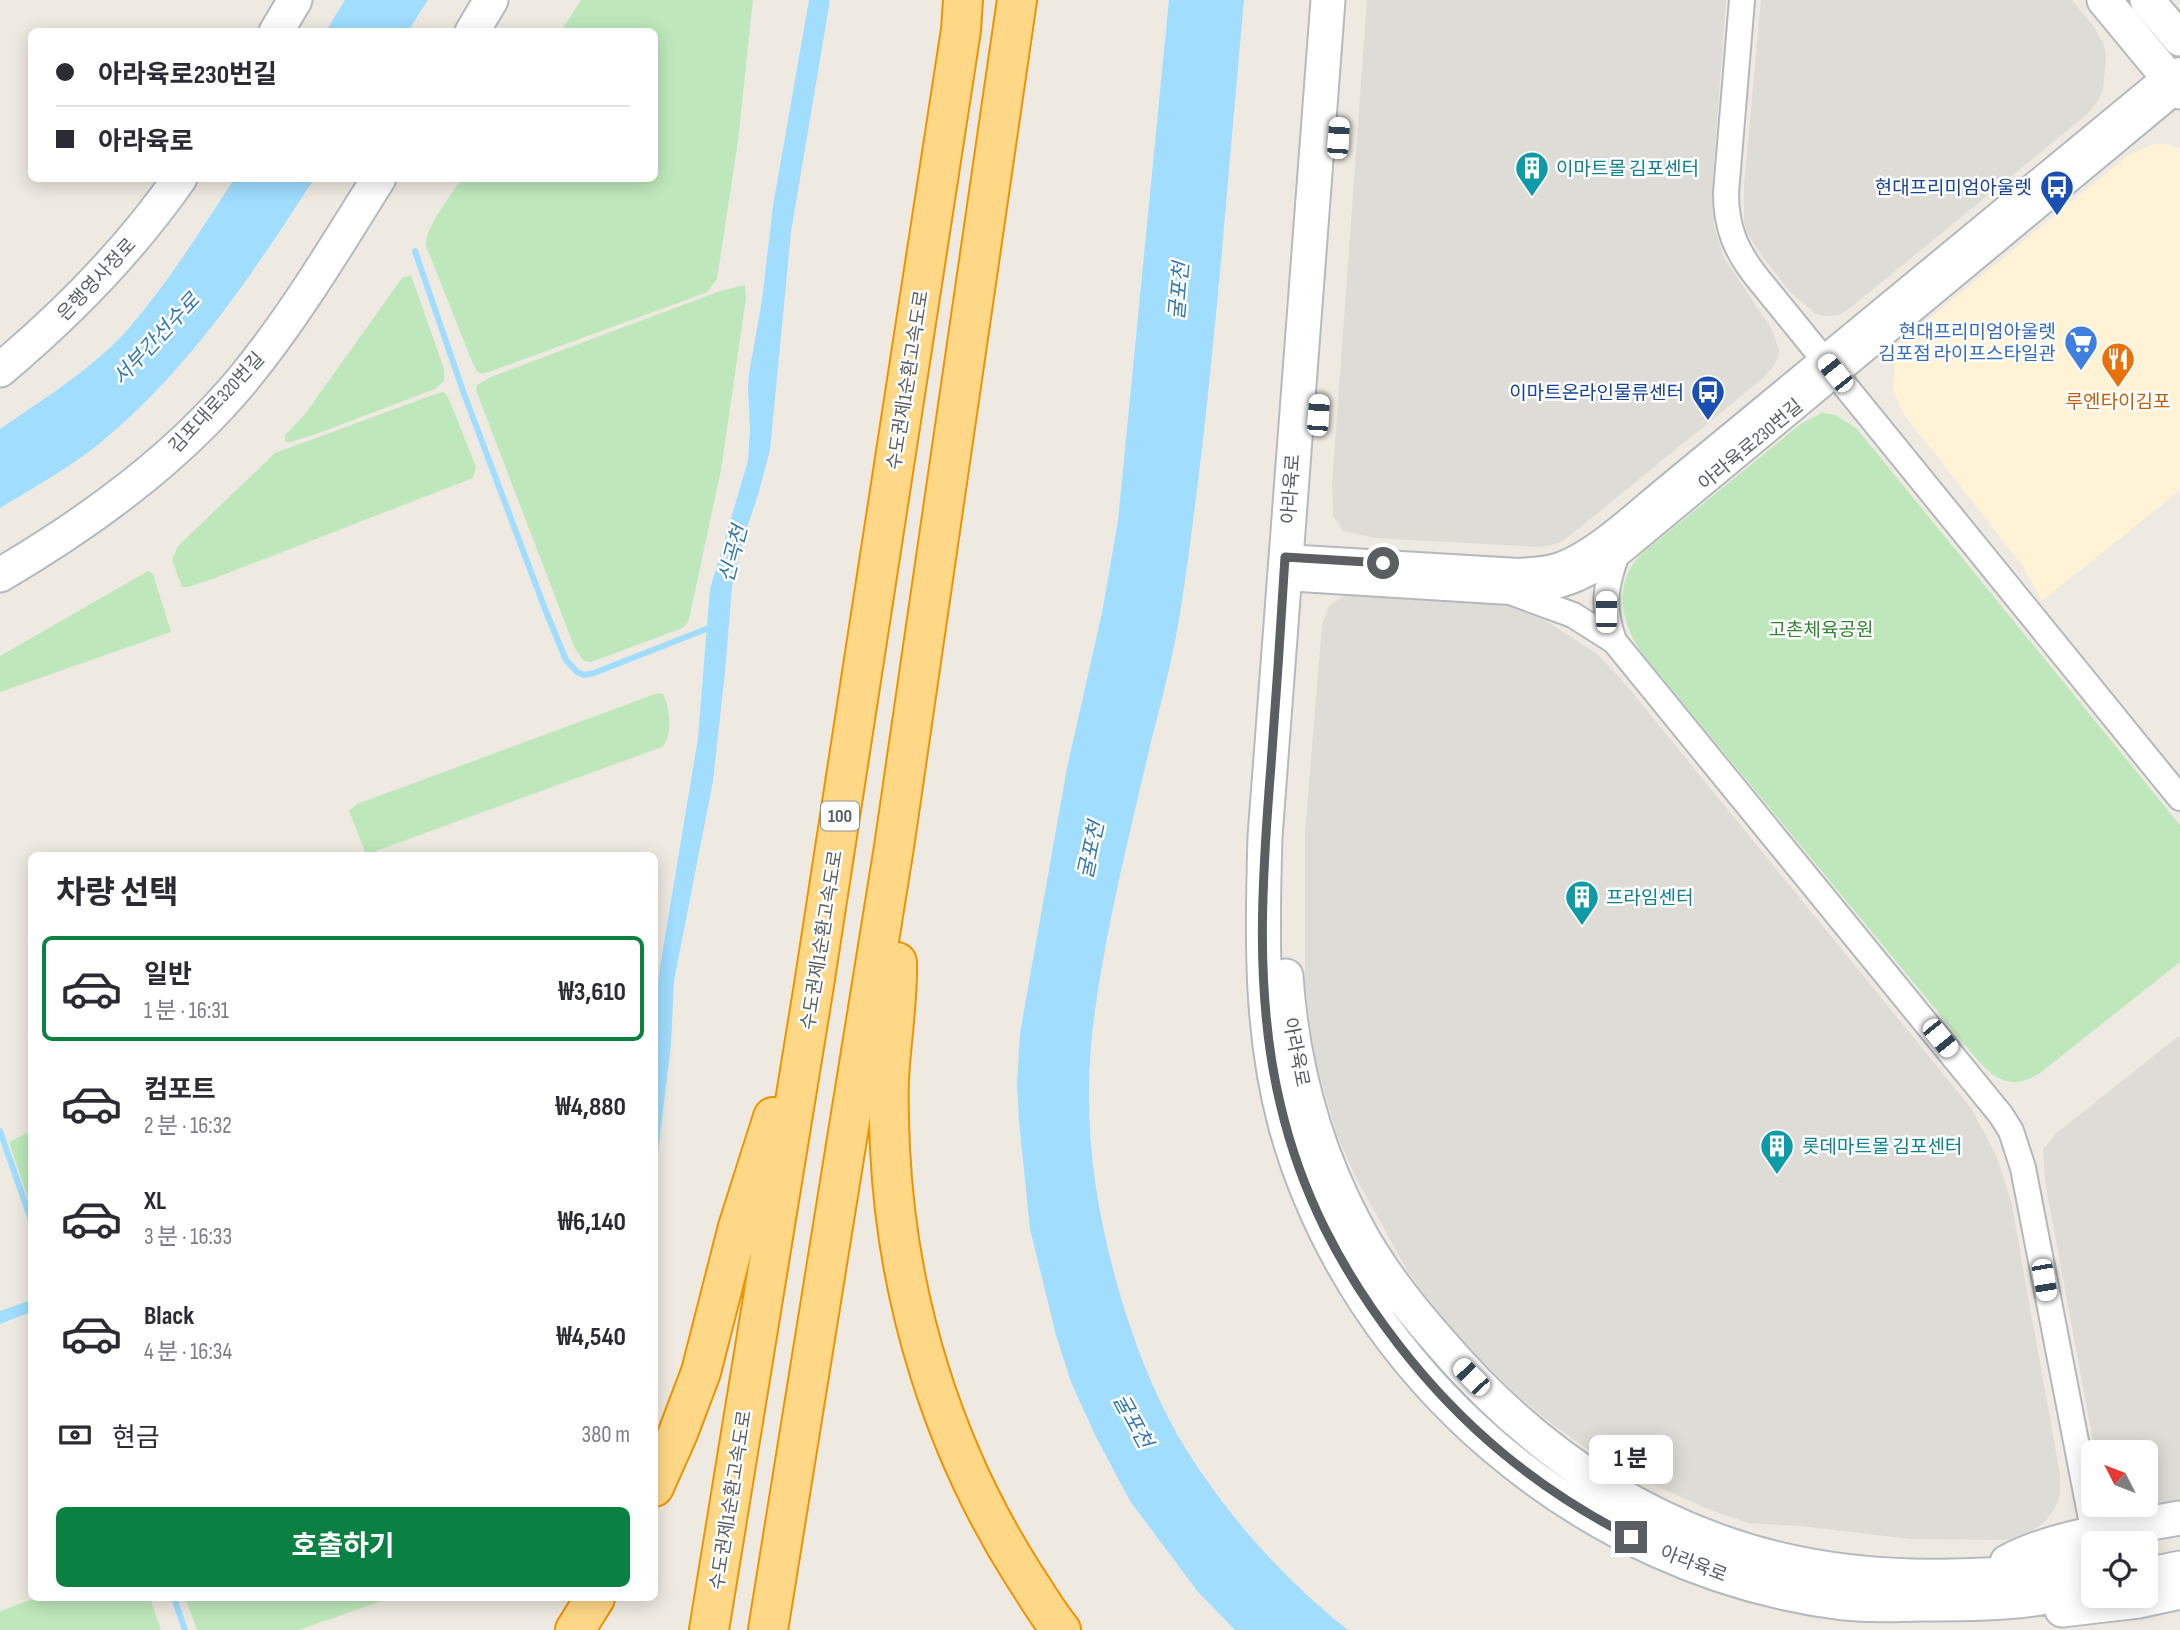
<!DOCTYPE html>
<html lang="ko">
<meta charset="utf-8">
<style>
:root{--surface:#fff;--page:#f7f7f7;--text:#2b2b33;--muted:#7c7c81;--line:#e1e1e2;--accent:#0b8043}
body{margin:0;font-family:"Sofia Sans Condensed","Noto Sans KR",sans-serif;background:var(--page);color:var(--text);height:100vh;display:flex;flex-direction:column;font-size:26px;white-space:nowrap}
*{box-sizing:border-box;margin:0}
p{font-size:23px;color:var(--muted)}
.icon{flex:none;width:38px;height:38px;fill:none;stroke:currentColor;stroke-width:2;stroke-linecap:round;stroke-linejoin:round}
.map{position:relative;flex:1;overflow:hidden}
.side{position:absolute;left:28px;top:852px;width:630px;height:749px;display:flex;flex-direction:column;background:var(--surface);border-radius:10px;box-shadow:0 4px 18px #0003}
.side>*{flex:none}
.hud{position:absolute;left:28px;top:28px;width:630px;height:154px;border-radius:10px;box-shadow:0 4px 18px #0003;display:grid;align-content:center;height:154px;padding:0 28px;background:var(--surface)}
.needle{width:46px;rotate:312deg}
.tools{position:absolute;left:2081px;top:1440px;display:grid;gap:14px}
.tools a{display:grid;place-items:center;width:77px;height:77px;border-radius:10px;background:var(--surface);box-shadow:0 4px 18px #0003;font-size:35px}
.end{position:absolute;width:32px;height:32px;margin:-16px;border:9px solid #5a5f64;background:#fff;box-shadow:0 0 0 4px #fff}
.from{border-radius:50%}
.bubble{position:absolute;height:49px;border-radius:10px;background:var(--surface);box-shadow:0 4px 18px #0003;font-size:23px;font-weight:700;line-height:49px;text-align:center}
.car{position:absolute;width:21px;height:42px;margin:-21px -10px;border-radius:9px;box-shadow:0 0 5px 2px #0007;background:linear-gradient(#fff 24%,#345 0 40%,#fff 0 76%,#345 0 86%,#fff 0)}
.hud b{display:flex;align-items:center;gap:24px;height:66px;font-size:26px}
.hud b+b{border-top:2px solid var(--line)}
.hud i{width:18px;height:18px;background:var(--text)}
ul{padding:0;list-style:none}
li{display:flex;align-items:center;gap:21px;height:105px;margin:0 14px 10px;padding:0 14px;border:4px solid transparent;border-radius:10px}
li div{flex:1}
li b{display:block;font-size:26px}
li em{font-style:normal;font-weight:700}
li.selected{border-color:var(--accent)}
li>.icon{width:63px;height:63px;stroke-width:1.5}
h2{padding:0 28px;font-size:32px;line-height:84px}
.pay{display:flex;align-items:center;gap:18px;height:77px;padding:0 28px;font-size:26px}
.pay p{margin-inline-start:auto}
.button{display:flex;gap:14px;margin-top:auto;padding:14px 28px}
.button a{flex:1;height:80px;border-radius:10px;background:var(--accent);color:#fff;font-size:28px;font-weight:700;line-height:80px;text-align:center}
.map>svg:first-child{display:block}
.commercial{fill:#fff2d5}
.industrial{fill:#dedcd6}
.green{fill:#bee8bb}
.water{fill:#a0ddff}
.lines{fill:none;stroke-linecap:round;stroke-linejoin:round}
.stream{stroke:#a0ddff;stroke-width:6}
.street-casing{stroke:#b4b8bd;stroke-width:28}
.secondary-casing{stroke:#b5babf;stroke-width:37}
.highway-casing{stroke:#ef9300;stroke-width:42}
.street{stroke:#fff;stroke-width:24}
.secondary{stroke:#fff;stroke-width:33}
.highway{stroke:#ffd887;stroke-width:38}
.route{stroke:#5a5f64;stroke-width:9}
.labels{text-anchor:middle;stroke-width:5;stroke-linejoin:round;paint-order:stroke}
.shield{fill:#fff;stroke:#8c8f92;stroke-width:2}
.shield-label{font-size:18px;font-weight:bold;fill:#5a5f64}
.culture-label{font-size:19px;fill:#0d838f;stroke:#fff;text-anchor:start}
.transit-label{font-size:19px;fill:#164399;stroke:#fff;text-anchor:end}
.street-label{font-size:19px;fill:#5a5f64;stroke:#fff}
.shop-label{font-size:19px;fill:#366cbe;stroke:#fff;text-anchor:end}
.food-label{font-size:19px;fill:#c56008;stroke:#fff}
.park-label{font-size:19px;fill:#2f872e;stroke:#fff}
.water-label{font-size:21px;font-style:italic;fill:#3379b0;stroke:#fff}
</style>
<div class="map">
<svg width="2180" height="1630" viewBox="0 0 2180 1630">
<rect width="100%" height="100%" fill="#eeeae1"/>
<path class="commercial" d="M2153 144H2166L2180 148V490L2042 601 2023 566 1903 413 1893 389 1895 360 1900 347 1911 334 2127 156Z"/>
<path class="industrial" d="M1367 0H1726L1713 176 1714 226 1724 258 1771 328 1779 350 1778 358 1773 367 1762 379 1583 525 1564 540 1552 545 1540 547 1375 538 1343 531 1333 515 1332 485Z
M1761 0H2072L2094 27 2103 43 2106 55 2103 91 2096 104 2086 115 1850 308 1839 315 1827 316 1816 314 1791 293 1765 260 1747 233 1744 222V186Z
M1356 594 1491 603 1513 608 1545 620 1597 654 1622 680 1971 1108 1996 1155 2011 1201 2060 1474V1495L2054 1510 2043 1524 2028 1534 2014 1540 1910 1539 1800 1526 1748 1523 1703 1507 1628 1473 1589 1450 1557 1428 1519 1397 1475 1354 1437 1311 1408 1272 1355 1176 1336 1132 1315 1060 1305 985V833L1322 625 1329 606 1345 595Z
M2180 1035V1508L2150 1509 2134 1505H2146V1452H2095L2045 1182 2043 1149 2058 1132Z"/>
<path class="green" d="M581 0H753L738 141 717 279 707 292 689 299 483 374 477 371 473 364 426 246C425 227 451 195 462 179L654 178V32L561 31Z
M411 275 444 369V381L435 389 319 433 291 442H285V435L305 414 402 278Z
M745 285 746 298 721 470 689 619 685 626 680 629 591 662 584 661 575 649 476 390 477 385 491 377 720 291Z
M441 392 445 393 449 399 476 467 473 478 215 578 188 587H182L172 560 178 546 275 453Z
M1822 413 1836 415 1857 429 2180 825V962L2040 1073C2011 1091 1995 1080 1975 1057L1641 652C1621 621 1613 587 1639 556L1802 423Z
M148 571 153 574 171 632 0 692V656Z
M658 693 663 694C670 706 673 737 662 747L373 852H365L349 811 357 804Z
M31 1131H32L31 1207 9 1142Z
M36 1598H150L161 1630H0V1611Z
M185 1598H390L299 1630H197Z"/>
<path class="water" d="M345 0H428L408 31H326Z
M809 0H830L791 232 770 450 758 495 744 536 732 587 725 672 713 781 674 981 671 1044 655 1178 654 1014 660 967 698 738 710 589 748 461 750 428 748 388 749 374 762 300 773 206Z
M1169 0H1244C1225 207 1211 415 1179 620 1172 660 1162 699 1152 738 1131 828 1108 918 1095 1010 1080 1118 1094 1213 1127 1317 1142 1363 1161 1409 1187 1451 1230 1519 1285 1580 1348 1630H1235L1198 1592 1130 1501 1096 1437 1071 1382 1056 1335 1030 1229 1019 1121 1017 1083 1020 1033 1067 768 1102 613 1118 521Z
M234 179H314C252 275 188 371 99 444 69 468 33 488 0 508V429C45 398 94 368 130 327 169 281 202 229 234 179Z
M31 1300V1312L0 1324V1311Z"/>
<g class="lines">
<path class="stream" d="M415 251 463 391 545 609 566 660 577 672 584 675 594 673 714 626
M0 1131 32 1223
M174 1598 185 1630"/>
<g class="street-casing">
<path id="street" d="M1742 0 1726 193C1726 226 1735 249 1755 275L2180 798
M1285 557 1518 571C1531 570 1544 570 1557 566 1594 554 1638 511 1669 486L2166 76 2180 70
M1284 578 1510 592C1559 591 1588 578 1626 548L2180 88
M1510 592 1573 615 1614 641 2001 1115 2011 1131 2023 1168 2094 1534
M1614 641C1602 607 1605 587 1617 554"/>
</g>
<g class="secondary-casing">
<path id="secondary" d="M1328 0 1265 837C1262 935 1260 1032 1286 1127 1356 1377 1586 1571 1843 1603 1869 1606 1896 1605 1922 1604 1960 1604 1998 1604 2035 1599 2054 1596 2074 1590 2093 1586
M2104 0 2180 92
M2147 0 2180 39
M276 32 295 0
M472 32 491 0
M0 370C68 313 129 251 180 178
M0 575C90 522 177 459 244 378 294 317 337 245 379 178
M1286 976C1292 1063 1315 1149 1356 1226 1378 1268 1408 1306 1439 1341 1515 1430 1607 1501 1718 1541 1792 1568 1873 1578 1952 1576 2000 1575 2047 1572 2093 1560
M2007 1562C2054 1536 2127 1528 2180 1518
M2146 1575 2180 1568
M2062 1610 2139 1601 2180 1592"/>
</g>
<g class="highway-casing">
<path id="highway" d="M897 962C898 1001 891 1040 889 1079 888 1101 889 1125 890 1148 897 1299 943 1449 1025 1577 1037 1595 1047 1613 1061 1630
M654 1487 678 1433 701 1372 738 1227 773 1117
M575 1630 595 1598
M709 1630 814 985 961 30 963 0
M768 1630 894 847 1017 0"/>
</g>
<use href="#street" class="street"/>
<use href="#secondary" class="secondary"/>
<use href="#highway" class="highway"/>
</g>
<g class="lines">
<path class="route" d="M1383 563 1285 557C1281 626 1276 696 1271 765 1262 877 1254 993 1280 1103 1301 1194 1341 1270 1398 1344 1462 1427 1537 1489 1631 1537"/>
</g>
<defs>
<g id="building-pin" transform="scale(1.75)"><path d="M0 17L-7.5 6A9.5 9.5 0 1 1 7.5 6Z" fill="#0f9aa8" stroke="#fff"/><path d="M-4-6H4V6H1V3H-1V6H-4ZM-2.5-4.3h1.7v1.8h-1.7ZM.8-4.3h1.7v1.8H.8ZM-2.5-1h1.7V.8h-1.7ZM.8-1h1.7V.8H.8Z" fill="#fff"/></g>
<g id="bus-pin" transform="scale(1.75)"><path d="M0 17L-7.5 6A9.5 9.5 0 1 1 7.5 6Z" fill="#1a4fb4" stroke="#fff"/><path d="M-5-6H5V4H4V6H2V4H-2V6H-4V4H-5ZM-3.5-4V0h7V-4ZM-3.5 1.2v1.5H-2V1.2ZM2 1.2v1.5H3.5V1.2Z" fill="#fff"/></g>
<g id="supermarket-pin" transform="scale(1.75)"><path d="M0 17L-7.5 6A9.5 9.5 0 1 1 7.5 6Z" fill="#3f7fe0" stroke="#fff"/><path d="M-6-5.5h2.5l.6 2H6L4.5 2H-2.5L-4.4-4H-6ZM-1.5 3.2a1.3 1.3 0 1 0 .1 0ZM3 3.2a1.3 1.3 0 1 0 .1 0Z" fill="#fff"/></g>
<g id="restaurant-pin" transform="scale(1.75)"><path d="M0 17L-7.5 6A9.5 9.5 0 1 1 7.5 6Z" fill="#e8710a" stroke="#fff"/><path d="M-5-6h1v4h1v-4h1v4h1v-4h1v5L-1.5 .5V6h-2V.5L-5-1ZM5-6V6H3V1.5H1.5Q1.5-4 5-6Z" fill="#fff"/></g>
</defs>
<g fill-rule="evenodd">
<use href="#building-pin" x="1532" y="168"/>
<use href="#bus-pin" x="2057" y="187"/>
<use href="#supermarket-pin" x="2081" y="342"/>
<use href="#restaurant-pin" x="2118" y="359"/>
<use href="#bus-pin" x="1708" y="392"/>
<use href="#building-pin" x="1582" y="897"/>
<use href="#building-pin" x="1777" y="1146"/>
</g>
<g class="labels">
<rect class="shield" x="821" y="801.5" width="38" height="29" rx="5"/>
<g class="shield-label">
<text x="840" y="822">100</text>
</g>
<g class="culture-label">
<text x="1556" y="175">이마트몰 김포센터</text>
<text x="1606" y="904">프라임센터</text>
<text x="1802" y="1153">롯데마트몰 김포센터</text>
</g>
<g class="transit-label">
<text x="2032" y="194">현대프리미엄아울렛</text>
<text x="1684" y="399">이마트온라인물류센터</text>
</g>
<g class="street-label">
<text transform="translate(96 279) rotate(-47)" y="7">은행영사정로</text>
<text transform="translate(907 380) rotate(-81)" y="7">수도권제1순환고속도로</text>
<text transform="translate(216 402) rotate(-47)" y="7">김포대로320번길</text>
<text transform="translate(1750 444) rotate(-40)" y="7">아라육로230번길</text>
<text transform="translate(1290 489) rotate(-86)" y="7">아라육로</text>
<text transform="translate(821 940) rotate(-81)" y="7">수도권제1순환고속도로</text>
<text transform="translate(1297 1052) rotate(79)" y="7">아라육로</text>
<text transform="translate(730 1500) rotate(-81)" y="7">수도권제1순환고속도로</text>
<text transform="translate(1694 1563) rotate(21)" y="7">아라육로</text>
</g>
<g class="shop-label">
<text x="2056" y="338">현대프리미엄아울렛<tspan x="2056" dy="22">김포점 라이프스타일관</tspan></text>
</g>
<g class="food-label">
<text x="2118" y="408">루엔타이김포</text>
</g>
<g class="park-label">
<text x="1821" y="636">고촌체육공원</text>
</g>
<g class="water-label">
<text transform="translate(1179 291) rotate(-85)" y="7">굴포천</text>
<text transform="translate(156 339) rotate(-47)" y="7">서부간선수로</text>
<text transform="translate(733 554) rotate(-75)" y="7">신곡천</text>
<text transform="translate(1091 850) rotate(-78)" y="7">굴포천</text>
<text transform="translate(1133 1421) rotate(61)" y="7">굴포천</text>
</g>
</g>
</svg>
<div class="tools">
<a><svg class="needle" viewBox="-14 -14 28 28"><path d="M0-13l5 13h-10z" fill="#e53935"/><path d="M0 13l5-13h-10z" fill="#7c7c81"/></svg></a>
<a><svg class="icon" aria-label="locate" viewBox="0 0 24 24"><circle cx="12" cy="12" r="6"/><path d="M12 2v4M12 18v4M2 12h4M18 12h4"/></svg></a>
</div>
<i class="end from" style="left:1383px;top:563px"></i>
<i class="end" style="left:1631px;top:1537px"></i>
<div class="bubble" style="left:1589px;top:1435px;width:84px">1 분</div>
<i class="car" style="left:1338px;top:138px;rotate:4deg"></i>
<i class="car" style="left:1835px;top:373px;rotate:321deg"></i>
<i class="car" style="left:1318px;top:415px;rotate:4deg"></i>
<i class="car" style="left:1606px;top:612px;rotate:0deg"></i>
<i class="car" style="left:1940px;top:1038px;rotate:141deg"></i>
<i class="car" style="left:2044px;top:1280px;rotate:170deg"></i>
<i class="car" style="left:1471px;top:1377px;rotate:316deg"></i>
<div class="hud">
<b><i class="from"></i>아라육로230번길</b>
<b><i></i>아라육로</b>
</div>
<section class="side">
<h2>차량 선택</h2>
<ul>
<li class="selected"><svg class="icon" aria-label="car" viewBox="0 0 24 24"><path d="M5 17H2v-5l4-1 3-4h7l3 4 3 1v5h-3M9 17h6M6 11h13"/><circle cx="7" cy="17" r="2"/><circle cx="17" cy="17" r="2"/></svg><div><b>일반</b><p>1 분 · 16:31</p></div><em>₩3,610</em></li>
<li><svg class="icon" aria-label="car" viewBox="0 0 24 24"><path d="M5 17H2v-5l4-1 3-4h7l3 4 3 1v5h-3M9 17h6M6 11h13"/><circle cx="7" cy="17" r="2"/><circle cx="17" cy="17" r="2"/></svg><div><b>컴포트</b><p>2 분 · 16:32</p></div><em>₩4,880</em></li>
<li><svg class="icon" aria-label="car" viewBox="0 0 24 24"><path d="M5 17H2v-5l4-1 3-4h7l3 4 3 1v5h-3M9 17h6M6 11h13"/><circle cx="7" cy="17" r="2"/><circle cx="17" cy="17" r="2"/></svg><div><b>XL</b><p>3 분 · 16:33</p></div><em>₩6,140</em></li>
<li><svg class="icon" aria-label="car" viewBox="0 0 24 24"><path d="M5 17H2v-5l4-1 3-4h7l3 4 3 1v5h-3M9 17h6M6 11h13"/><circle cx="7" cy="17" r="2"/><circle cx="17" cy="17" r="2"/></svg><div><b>Black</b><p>4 분 · 16:34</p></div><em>₩4,540</em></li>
</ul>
<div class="pay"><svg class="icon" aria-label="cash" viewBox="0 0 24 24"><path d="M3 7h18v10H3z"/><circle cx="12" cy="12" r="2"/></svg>현금<p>380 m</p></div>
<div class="button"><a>호출하기</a></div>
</section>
</div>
